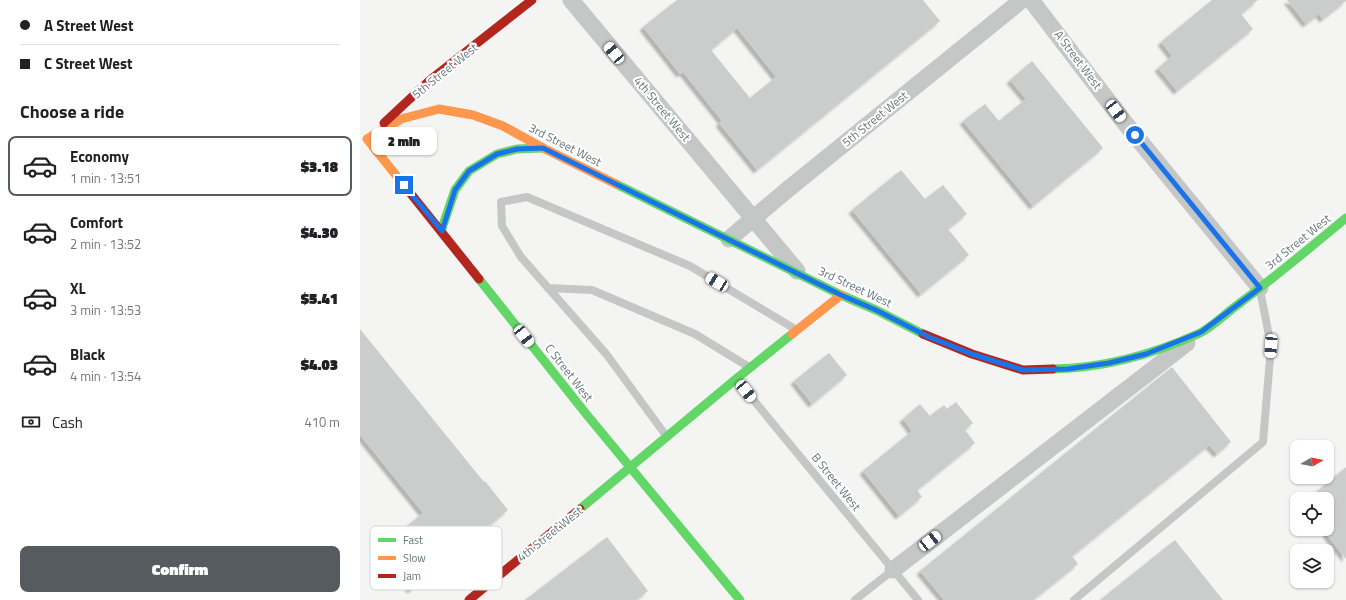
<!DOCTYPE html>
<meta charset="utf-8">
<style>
:root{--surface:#fff;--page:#f2f2f2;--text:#202124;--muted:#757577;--line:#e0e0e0;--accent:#555b5e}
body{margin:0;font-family:"Titillium Web",sans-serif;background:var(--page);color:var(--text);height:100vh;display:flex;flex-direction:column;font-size:15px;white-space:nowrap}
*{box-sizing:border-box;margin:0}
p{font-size:13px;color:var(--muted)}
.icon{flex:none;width:22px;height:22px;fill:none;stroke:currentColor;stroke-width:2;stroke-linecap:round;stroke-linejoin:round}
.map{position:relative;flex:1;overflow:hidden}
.side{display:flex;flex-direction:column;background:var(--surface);width:360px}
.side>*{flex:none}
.guide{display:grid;align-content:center;height:88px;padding:0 20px;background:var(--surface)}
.needle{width:26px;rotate:81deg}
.controls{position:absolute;left:930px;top:440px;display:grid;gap:8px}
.controls a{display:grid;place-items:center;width:44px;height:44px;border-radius:8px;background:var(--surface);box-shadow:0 1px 3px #0004;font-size:20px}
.end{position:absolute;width:18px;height:18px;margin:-9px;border:5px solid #1a73e8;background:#fff;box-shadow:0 0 0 2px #fff}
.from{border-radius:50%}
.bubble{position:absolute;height:28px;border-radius:8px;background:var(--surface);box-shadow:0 1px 3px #0004;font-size:13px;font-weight:800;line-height:28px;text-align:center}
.car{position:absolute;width:12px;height:24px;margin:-12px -6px;border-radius:5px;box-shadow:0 0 3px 1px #0007;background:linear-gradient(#fff 24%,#345 0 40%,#fff 0 76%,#345 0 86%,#fff 0)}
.guide b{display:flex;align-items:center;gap:14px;height:38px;font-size:15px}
.guide b+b{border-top:1px solid var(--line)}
.guide i{width:10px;height:10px;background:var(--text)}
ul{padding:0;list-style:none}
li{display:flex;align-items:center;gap:12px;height:60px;margin:0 8px 6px;padding:0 12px;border:2px solid transparent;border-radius:8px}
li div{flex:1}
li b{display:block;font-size:15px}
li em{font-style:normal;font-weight:800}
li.selected{border-color:var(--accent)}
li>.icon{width:36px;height:36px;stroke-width:1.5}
h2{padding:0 20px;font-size:18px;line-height:48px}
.pay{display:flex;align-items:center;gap:10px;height:44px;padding:0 20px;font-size:15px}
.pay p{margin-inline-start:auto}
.cta{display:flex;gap:8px;margin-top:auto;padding:8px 20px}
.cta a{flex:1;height:46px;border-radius:8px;background:var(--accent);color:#fff;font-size:16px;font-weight:800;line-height:46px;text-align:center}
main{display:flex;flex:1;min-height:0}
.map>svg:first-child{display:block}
.building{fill:#cbcccc;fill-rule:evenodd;filter:url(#shadow)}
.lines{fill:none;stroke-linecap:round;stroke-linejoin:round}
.lane{stroke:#c5c7c7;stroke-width:8}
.street{stroke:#c5c7c7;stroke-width:17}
.fast{stroke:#63d668;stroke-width:9}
.slow{stroke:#ff974d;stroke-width:9}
.jam{stroke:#b3261e;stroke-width:9}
.route{stroke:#1a73e8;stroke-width:5}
.labels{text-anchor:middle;stroke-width:4;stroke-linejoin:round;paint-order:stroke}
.street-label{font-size:12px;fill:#63757a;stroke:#fff}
.key{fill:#fff;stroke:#d0d6d7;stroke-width:1}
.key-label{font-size:11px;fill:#63757a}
</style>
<main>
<section class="side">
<div class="guide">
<b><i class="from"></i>A Street West</b>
<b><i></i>C Street West</b>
</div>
<h2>Choose a ride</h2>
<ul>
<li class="selected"><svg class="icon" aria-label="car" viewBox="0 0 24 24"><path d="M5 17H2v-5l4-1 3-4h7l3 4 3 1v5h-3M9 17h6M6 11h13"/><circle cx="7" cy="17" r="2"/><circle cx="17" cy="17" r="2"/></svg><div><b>Economy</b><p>1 min · 13:51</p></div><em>$3.18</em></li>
<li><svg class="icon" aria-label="car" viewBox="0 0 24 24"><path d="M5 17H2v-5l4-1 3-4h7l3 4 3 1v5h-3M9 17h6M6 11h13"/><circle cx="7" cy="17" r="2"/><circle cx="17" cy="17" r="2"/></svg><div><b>Comfort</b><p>2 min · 13:52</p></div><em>$4.30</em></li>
<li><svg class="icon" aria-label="car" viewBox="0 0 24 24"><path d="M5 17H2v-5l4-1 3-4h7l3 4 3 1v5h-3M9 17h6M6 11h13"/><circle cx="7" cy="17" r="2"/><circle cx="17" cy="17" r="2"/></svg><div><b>XL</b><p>3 min · 13:53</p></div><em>$5.41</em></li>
<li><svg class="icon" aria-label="car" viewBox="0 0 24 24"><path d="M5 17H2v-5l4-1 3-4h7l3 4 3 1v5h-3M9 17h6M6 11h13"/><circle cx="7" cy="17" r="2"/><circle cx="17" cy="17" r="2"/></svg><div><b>Black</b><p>4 min · 13:54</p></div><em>$4.03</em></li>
</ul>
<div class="pay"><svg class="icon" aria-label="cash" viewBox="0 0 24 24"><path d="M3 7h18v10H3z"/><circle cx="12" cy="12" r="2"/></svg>Cash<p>410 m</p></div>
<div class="cta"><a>Confirm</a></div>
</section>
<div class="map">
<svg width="986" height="600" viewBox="0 0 986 600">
<defs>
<filter id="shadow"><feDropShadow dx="-3.5" dy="3.5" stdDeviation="1" flood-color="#0004"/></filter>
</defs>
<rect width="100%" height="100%" fill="#f4f4f3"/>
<path class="building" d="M317 0H563L580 21 397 170 359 123 362 121 323 72 320 74 283 27ZM377 28 416 77 390 98 351 50Z
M852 0H898L881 14 893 29 817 91 798 68 812 56 801 42Z
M927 0H986V1L963 19 959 14 946 24Z
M672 61 743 148 673 206 603 121 625 104 639 121 666 99 650 80Z
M541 170 565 199 583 185 607 214 588 229 609 255 561 294 492 210Z
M0 329 124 482 125 481 148 510 51 590 18 549 63 513 0 435Z
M469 353 487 375 452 404 434 381Z
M812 367 871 442 857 454 849 445 712 556 718 564 673 600H584L560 571Z
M596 402 613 423 605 430 615 443 557 490 562 497 539 516 503 471 552 431 543 419 560 404 570 416 584 405 587 409Z
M986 467V559L967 535V499H948Z
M247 537 288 591 276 600H165Z
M815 540 863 600H740Z"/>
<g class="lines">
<path class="lane" d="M188 288 232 290 335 334 389 367
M377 380 558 600
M307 437 247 355 161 257 142 226 141 202 167 197 330 266 435 329
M495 600 533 570
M714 600 903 442 911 346 900 290"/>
<path class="street" d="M211 0 437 271
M671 0 765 123 900 288
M369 239 427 190 662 0
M533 570 827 343"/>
<path class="fast" d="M256 184 481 295 516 310 563 334
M81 231 95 190 109 171 137 154 157 149 183 148
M119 279 227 415 380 600
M693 369C743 368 794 354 840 333 852 327 865 314 876 306 914 278 950 248 986 218
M220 509 376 379 432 334"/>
<path class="slow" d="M39 179 7 139 41 119 79 109 113 115 143 126 183 148 256 184
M432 334 481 295"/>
<path class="jam" d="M24 123 70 80 172 0
M39 179 119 279
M563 334 612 354 663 370 693 369
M109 600 220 509"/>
</g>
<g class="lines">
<path class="route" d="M44 185 82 231 95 190 109 171 137 154 157 149 183 148 481 295 516 310 569 337 612 354 663 370 708 369 749 363 786 354 841 332 900 288 775 135"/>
</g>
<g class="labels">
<g class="street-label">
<text transform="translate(718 60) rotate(53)" y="4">A Street West</text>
<text transform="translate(85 71) rotate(-39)" y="4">5th Street West</text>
<text transform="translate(302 109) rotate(50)" y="4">4th Street West</text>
<text transform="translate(515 119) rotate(-39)" y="4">5th Street West</text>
<text transform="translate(205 145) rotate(27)" y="4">3rd Street West</text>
<text transform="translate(938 242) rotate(-39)" y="4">3rd Street West</text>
<text transform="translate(495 287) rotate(25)" y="4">3rd Street West</text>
<text transform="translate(209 373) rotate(52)" y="4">C Street West</text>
<text transform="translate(476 482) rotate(51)" y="4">B Street West</text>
<text transform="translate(190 534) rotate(-39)" y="4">4th Street West</text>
</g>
</g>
<rect x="10" y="526" width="132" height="64" rx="6" class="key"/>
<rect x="18" y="538" width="18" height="4" fill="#63d668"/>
<rect x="18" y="556" width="18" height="4" fill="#ff974d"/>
<rect x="18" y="574" width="18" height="4" fill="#b3261e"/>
<g class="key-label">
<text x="43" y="544">Fast</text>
<text x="43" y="562">Slow</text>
<text x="43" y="580">Jam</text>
</g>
</svg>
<div class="controls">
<a><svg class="needle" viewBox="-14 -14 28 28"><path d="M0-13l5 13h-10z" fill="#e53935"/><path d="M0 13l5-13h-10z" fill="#757577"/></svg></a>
<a><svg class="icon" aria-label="locate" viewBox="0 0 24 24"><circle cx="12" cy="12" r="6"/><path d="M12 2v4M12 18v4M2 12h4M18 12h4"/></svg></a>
<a><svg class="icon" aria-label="layers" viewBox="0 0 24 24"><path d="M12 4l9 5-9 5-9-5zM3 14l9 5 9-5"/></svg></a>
</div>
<i class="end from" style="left:775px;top:135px"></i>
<i class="end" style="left:44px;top:185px"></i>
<div class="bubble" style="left:11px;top:127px;width:66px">2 min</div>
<i class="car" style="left:254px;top:53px;rotate:320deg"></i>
<i class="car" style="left:756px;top:111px;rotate:143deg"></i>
<i class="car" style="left:357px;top:282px;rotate:301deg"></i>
<i class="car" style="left:164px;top:336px;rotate:142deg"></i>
<i class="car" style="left:911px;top:346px;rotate:184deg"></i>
<i class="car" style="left:386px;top:391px;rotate:141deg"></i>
<i class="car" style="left:570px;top:541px;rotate:52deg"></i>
</div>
</main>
